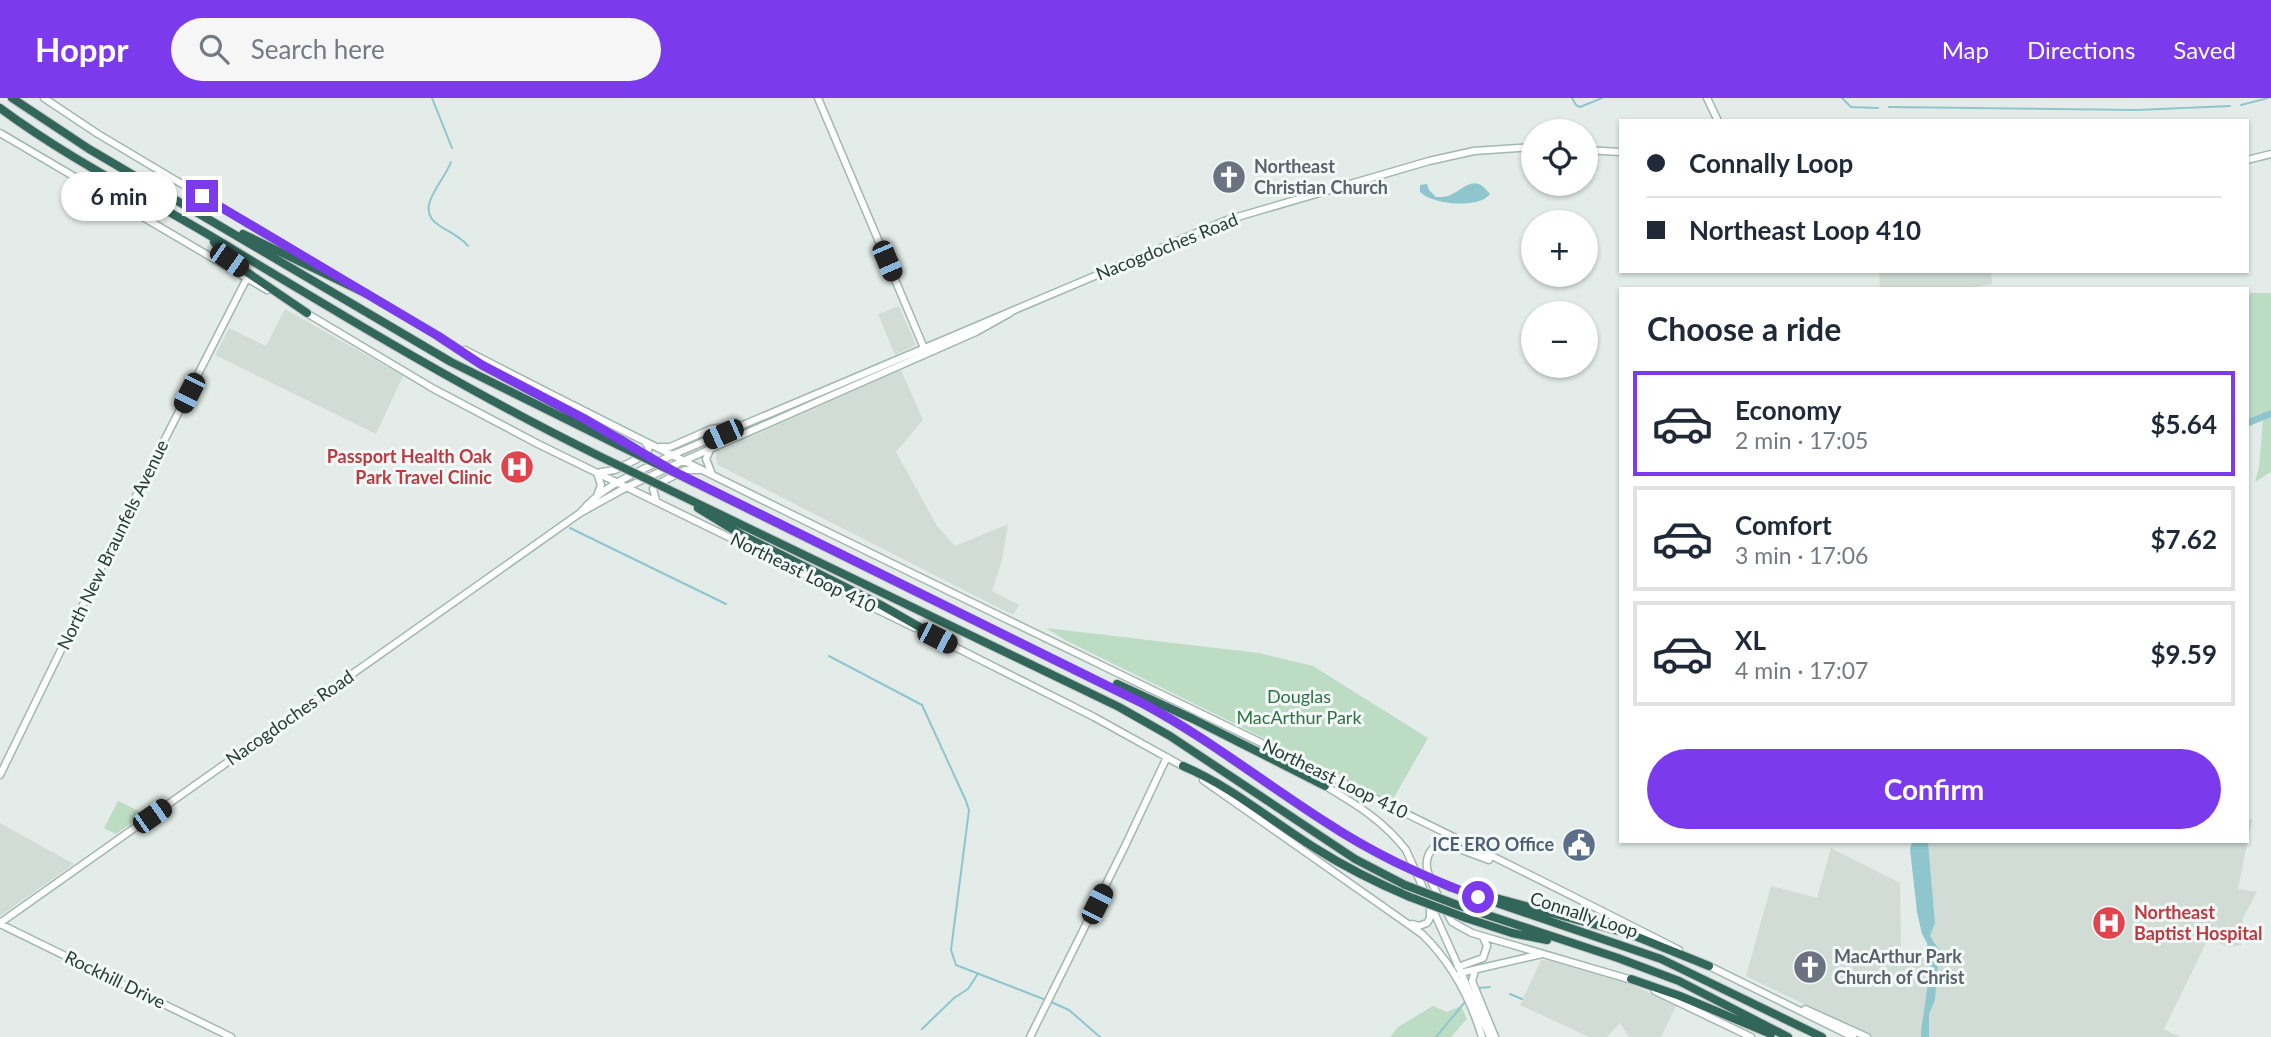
<!DOCTYPE html>
<meta charset="utf-8">
<style>
:root{--surface:#fff;--page:#f6f6f7;--text:#1f2937;--muted:#747a83;--line:#e0e1e3;--accent:#7c3aed}
body{margin:0;font-family:Lato,sans-serif;background:var(--page);color:var(--text);height:100vh;display:flex;flex-direction:column;font-size:26px;white-space:nowrap}
*{box-sizing:border-box;margin:0}
p{font-size:23px;color:var(--muted)}
.icon{flex:none;width:38px;height:38px;fill:none;stroke:currentColor;stroke-width:2;stroke-linecap:round;stroke-linejoin:round}
.map{position:relative;flex:1;overflow:hidden}
.details{position:absolute;left:1619px;top:189px;width:630px;height:556px;display:flex;flex-direction:column;background:var(--surface);border-radius:0px;box-shadow:0 2px 5px #0004}
.details>*{flex:none}
.top-card{position:absolute;left:1619px;top:21px;width:630px;height:154px;border-radius:0px;box-shadow:0 2px 5px #0004;display:grid;align-content:center;height:154px;padding:0 28px;background:var(--surface)}
.tools{position:absolute;left:1521px;top:21px;display:grid;gap:14px}
.tools a{display:grid;place-items:center;width:77px;height:77px;border-radius:50%;background:var(--surface);box-shadow:0 2px 5px #0004;font-size:35px}
.end{position:absolute;width:32px;height:32px;margin:-16px;border:9px solid #7c3aed;background:#fff;box-shadow:0 0 0 4px #fff}
.from{border-radius:50%}
.bubble{position:absolute;height:49px;border-radius:24px;background:var(--surface);box-shadow:0 2px 5px #0004;font-size:23px;font-weight:700;line-height:49px;text-align:center}
.car{position:absolute;width:21px;height:42px;margin:-21px -10px;border-radius:9px;box-shadow:0 0 5px 2px #0007;background:linear-gradient(#222 24%,#8ab4d8 0 40%,#222 0 76%,#8ab4d8 0 86%,#222 0)}
.top-card b{display:flex;align-items:center;gap:24px;height:66px;font-size:26px}
.top-card b+b{border-top:2px solid var(--line)}
.top-card i{width:18px;height:18px;background:var(--text)}
ul{padding:0;list-style:none}
li{display:flex;align-items:center;gap:21px;height:105px;margin:0 14px 10px;padding:0 14px;border:4px solid var(--line);border-radius:0px}
li div{flex:1}
li b{display:block;font-size:26px}
li em{font-style:normal;font-weight:700}
li.on{border-color:var(--accent)}
li>.icon{width:63px;height:63px;stroke-width:1.5}
h2{padding:0 28px;font-size:32px;line-height:84px}
.cta{display:flex;gap:14px;margin-top:auto;padding:14px 28px}
.cta a{flex:1;height:80px;border-radius:42px;background:var(--accent);color:#fff;font-size:28px;font-weight:700;line-height:80px;text-align:center}
header{display:flex;align-items:center;gap:42px;box-sizing:border-box;height:98px;padding:0 35px;background:var(--accent);color:#fff}
header strong{font-size:33px}
nav{display:flex;gap:38px;margin-inline-start:auto;font-size:24px}
.search{width:490px;height:63px;background:var(--page);display:flex;align-items:center;gap:18px;box-sizing:border-box;padding:0 24px;border-radius:38px;color:var(--muted);font-size:26px}
.map>svg:first-child{display:block}
.built{fill:#d1dcd7}
.green{fill:#bddcc4}
.water{fill:#8fc6cd}
.lines{fill:none;stroke-linecap:round;stroke-linejoin:round}
.stream{stroke:#8fc6cd;stroke-width:2}
.secondary-casing{stroke:#a2b7af;stroke-width:9}
.highway-casing{stroke:#c2c8c6;stroke-width:10}
.secondary{stroke:#fff;stroke-width:6}
.highway{stroke:#32665a;stroke-width:8}
.highway-bridge-casing{stroke:#c2c8c6;stroke-width:10;stroke-linecap:butt}
.highway-bridge{stroke:#32665a;stroke-width:8}
.route{stroke:#7c3aed;stroke-width:9}
.labels{text-anchor:middle;stroke-width:6;stroke-linejoin:round;paint-order:stroke}
.worship-label{font-size:18px;font-weight:bold;fill:#5b616d;stroke:#f3f9f6;text-anchor:start}
.street-label{font-size:18px;fill:#243c35;stroke:#f3f9f6}
.health-label{font-size:18px;font-weight:bold;fill:#be3a42;stroke:#f3f9f6;text-anchor:end}
.park-label{font-size:18px;fill:#317047;stroke:#f3f9f6}
.service-label{font-size:18px;font-weight:bold;fill:#4e5e75;stroke:#f3f9f6;text-anchor:end}
</style>
<header>
<strong>Hoppr</strong>
<div class="search"><svg class="icon" aria-label="search" viewBox="0 0 24 24"><circle cx="10" cy="10" r="6"/><path d="M15 15l6 6"/></svg>Search here</div>
<nav><a>Map</a><a>Directions</a><a>Saved</a></nav>
</header>
<div class="map">
<svg width="2271" height="939" viewBox="0 0 2271 939">
<rect width="100%" height="100%" fill="#e3ece8"/>
<path class="built" d="M1879 173H1991L1992 186 1964 191H1880Z
M899 208 916 247 895 257 878 216Z
M285 211 403 278 376 336 215 257 229 230 266 248Z
M901 272 923 322 896 354 937 428 955 448 1008 426 1002 462 992 493 1019 507 1013 517 718 367 716 361 717 354Z
M2247 719 2252 722 2238 791 2257 794 2243 820 2241 847 2229 849 2208 841 2164 931 2180 939H1872L1746 878 1771 788 1817 800 1831 750 1900 785 1901 854H1938L1937 846 1930 838 1935 825 1928 744H2247Z
M0 725 74 766 0 818Z
M1541 862 1557 863 1598 874 1629 885 1676 908 1661 939H1629L1620 925 1607 939H1589L1520 907Z"/>
<path class="green" d="M2251 195H2271V374L2255 384 2259 369 2263 321 2262 315 2247 321V201Z
M1046 530 1259 555 1313 568 1428 640 1392 703 1065 542Z
M118 703 145 716 116 736 104 730Z
M1433 908 1447 914 1461 908 1467 921 1451 939H1390L1398 929Z"/>
<path class="water" d="M1427 86 1429 92 1436 99C1440 99 1445 99 1448 98 1465 92 1473 74 1490 96 1480 111 1432 107 1420 94V87Z
M2271 312V319L2247 329V321Z
M1912 744H1928L1935 825 1930 838 1939 851 1935 902 1929 916V939H1921V933L1930 871 1927 845 1922 836 1917 814 1910 751Z"/>
<g class="lines">
<path class="stream" d="M432 0 452 50
M1572 0 1576 7 1580 9 1602 0
M1842 0 1851 9 1878 10
M2241 7 2268 0
M1889 9 2137 12 2230 8
M451 64C443 86 412 111 440 128 449 134 461 139 468 148
M570 430 726 506
M829 558 922 607 966 703 969 712 951 852 956 867 1046 902
M1479 890 1490 889
M1510 896 1522 901
M1051 904 1069 912 1100 939
M922 931 954 900 968 891 977 877
M1436 939 1465 904"/>
<g class="secondary-casing">
<path id="secondary" d="M44 0 98 36 331 175
M818 0 924 250
M1707 0 1718 23
M0 35 267 192
M1586 52 1620 54
M2247 62 2271 56
M365 195 440 239
M303 213 434 291 538 346 915 530
M465 252C866 459 1277 647 1679 852
M660 349H670L711 331 739 327
M710 352 706 361 712 376
M601 374 615 372 647 356 649 349 644 343
M597 375 601 387 597 398
M656 402 653 391 656 387 685 372H699
M581 414C604 386 641 373 672 357L1227 122 1429 63 1474 53 1533 49
M935 539 1094 619 1186 670
M1265 651 1289 666
M0 677 139 392 247 180
M1203 682 1422 836C1452 865 1470 899 1482 939
M1322 686C1355 706 1382 721 1406 752L1490 939
M1439 800C1431 782 1418 764 1435 748L1448 747 1489 762
M1446 813 1452 824 1472 835 1632 882
M0 825 580 415 627 389 683 363 976 234 1010 215
M0 826 231 939
M1412 826 1419 828 1427 825 1430 820V807
M1707 867 1853 939
M1458 869 1483 860 1487 848 1483 839
M1475 873 1472 883 1495 939
M1460 875 1542 856
M1655 893 1751 939
M1805 911 1867 939
M1030 939 1125 748 1167 659"/>
</g>
<g class="highway-casing">
<path id="highway" d="M12 0 89 51 451 264 618 347
M0 10C66 59 138 95 209 137 337 214 463 291 597 357
M243 136 367 196
M214 144 229 162 307 215
M438 238 482 267 622 342
M704 389 1144 606C1231 653 1306 720 1395 764
M682 398 1119 609 1170 638 1355 761 1405 787
M698 410 742 437 881 507 937 539
M1117 586 1193 621 1325 688
M1183 668C1232 689 1270 722 1315 750 1345 769 1377 785 1410 799
M1450 789 1661 861 1822 939
M1496 800 1630 836 1709 868
M1460 808 1618 860 1679 883 1788 939
M1466 820 1512 835 1547 842
M1631 881 1680 898 1771 936"/>
</g>
<use href="#secondary" class="secondary"/>
<use href="#highway" class="highway"/>
<g class="highway-bridge-casing">
<path id="highway-bridge" d="M622 342 637 352
M618 347 704 389
M597 357 682 398
M1395 764 1450 789
M1405 787 1460 808
M1410 799 1466 820"/>
</g>
<use href="#highway-bridge" class="highway-bridge"/>
</g>
<g class="lines">
<path class="route" d="M202 98 438 238 482 267 583 320 673 373 1144 606C1207 640 1263 684 1324 723 1372 755 1423 779 1478 799"/>
</g>
<defs>
<g id="church-disc" transform="scale(1.75)"><circle r="9.5" fill="#6b7280" stroke="#f3f9f6"/><path d="M-1.2-6h2.4v3.5h3.3v2.4h-3.3V6h-2.4V-.1h-3.3v-2.4h3.3Z" fill="#fff"/></g>
<g id="hospital-disc" transform="scale(1.75)"><circle r="9.5" fill="#e0444e" stroke="#f3f9f6"/><path d="M-5-5h3v3.5h4V-5h3V5h-3V1.5h-4V5h-3Z" fill="#fff"/></g>
<g id="civic-disc" transform="scale(1.75)"><circle r="9.5" fill="#5c6f8a" stroke="#f3f9f6"/><path d="M-.6-6.5H3V-4.5H.6V-3L4-1V1h2V6H-6V1h2V-1L-.6-3ZM-1.2 2.5V6h2.4V2.5Z" fill="#fff"/></g>
</defs>
<g fill-rule="evenodd">
<use href="#church-disc" x="1229" y="79"/>
<use href="#hospital-disc" x="517" y="369"/>
<use href="#civic-disc" x="1579" y="747"/>
<use href="#hospital-disc" x="2109" y="825"/>
<use href="#church-disc" x="1810" y="869"/>
</g>
<g class="labels">
<g class="worship-label">
<text x="1254" y="75">Northeast<tspan x="1254" dy="21">Christian Church</tspan></text>
<text x="1834" y="865">MacArthur Park<tspan x="1834" dy="21">Church of Christ</tspan></text>
</g>
<g class="street-label">
<text transform="translate(1167 149) rotate(-22)" y="6">Nacogdoches Road</text>
<text transform="translate(113 447) rotate(-64)" y="6">North New Braunfels Avenue</text>
<text transform="translate(803 475) rotate(26)" y="6">Northeast Loop 410</text>
<text transform="translate(290 620) rotate(-35)" y="6">Nacogdoches Road</text>
<text transform="translate(1335 681) rotate(26)" y="6">Northeast Loop 410</text>
<text transform="translate(1584 817) rotate(18)" y="6">Connally Loop</text>
<text transform="translate(115 882) rotate(26)" y="6">Rockhill Drive</text>
</g>
<g class="health-label">
<text x="492" y="365">Passport Health Oak<tspan x="492" dy="21">Park Travel Clinic</tspan></text>
<text x="2134" y="821" text-anchor="start">Northeast<tspan x="2134" dy="21">Baptist Hospital</tspan></text>
</g>
<g class="park-label">
<text x="1299" y="605">Douglas<tspan x="1299" dy="21">MacArthur Park</tspan></text>
</g>
<g class="service-label">
<text x="1554" y="753">ICE ERO Office</text>
</g>
</g>
</svg>
<div class="tools">
<a><svg class="icon" aria-label="locate" viewBox="0 0 24 24"><circle cx="12" cy="12" r="6"/><path d="M12 2v4M12 18v4M2 12h4M18 12h4"/></svg></a>
<a>+</a>
<a>−</a>
</div>
<i class="end from" style="left:1478px;top:799px"></i>
<i class="end" style="left:202px;top:98px"></i>
<div class="bubble" style="left:61px;top:74px;width:116px">6 min</div>
<i class="car" style="left:229px;top:162px;rotate:125deg"></i>
<i class="car" style="left:887px;top:163px;rotate:157deg"></i>
<i class="car" style="left:189px;top:295px;rotate:207deg"></i>
<i class="car" style="left:723px;top:336px;rotate:246deg"></i>
<i class="car" style="left:937px;top:540px;rotate:117deg"></i>
<i class="car" style="left:152px;top:718px;rotate:55deg"></i>
<i class="car" style="left:1097px;top:806px;rotate:27deg"></i>
<div class="top-card">
<b><i class="from"></i>Connally Loop</b>
<b><i></i>Northeast Loop 410</b>
</div>
<section class="details">
<h2>Choose a ride</h2>
<ul>
<li class="on"><svg class="icon" aria-label="car" viewBox="0 0 24 24"><path d="M5 17H2v-5l4-1 3-4h7l3 4 3 1v5h-3M9 17h6M6 11h13"/><circle cx="7" cy="17" r="2"/><circle cx="17" cy="17" r="2"/></svg><div><b>Economy</b><p>2 min · 17:05</p></div><em>$5.64</em></li>
<li><svg class="icon" aria-label="car" viewBox="0 0 24 24"><path d="M5 17H2v-5l4-1 3-4h7l3 4 3 1v5h-3M9 17h6M6 11h13"/><circle cx="7" cy="17" r="2"/><circle cx="17" cy="17" r="2"/></svg><div><b>Comfort</b><p>3 min · 17:06</p></div><em>$7.62</em></li>
<li><svg class="icon" aria-label="car" viewBox="0 0 24 24"><path d="M5 17H2v-5l4-1 3-4h7l3 4 3 1v5h-3M9 17h6M6 11h13"/><circle cx="7" cy="17" r="2"/><circle cx="17" cy="17" r="2"/></svg><div><b>XL</b><p>4 min · 17:07</p></div><em>$9.59</em></li>
</ul>
<div class="cta"><a>Confirm</a></div>
</section>
</div>
